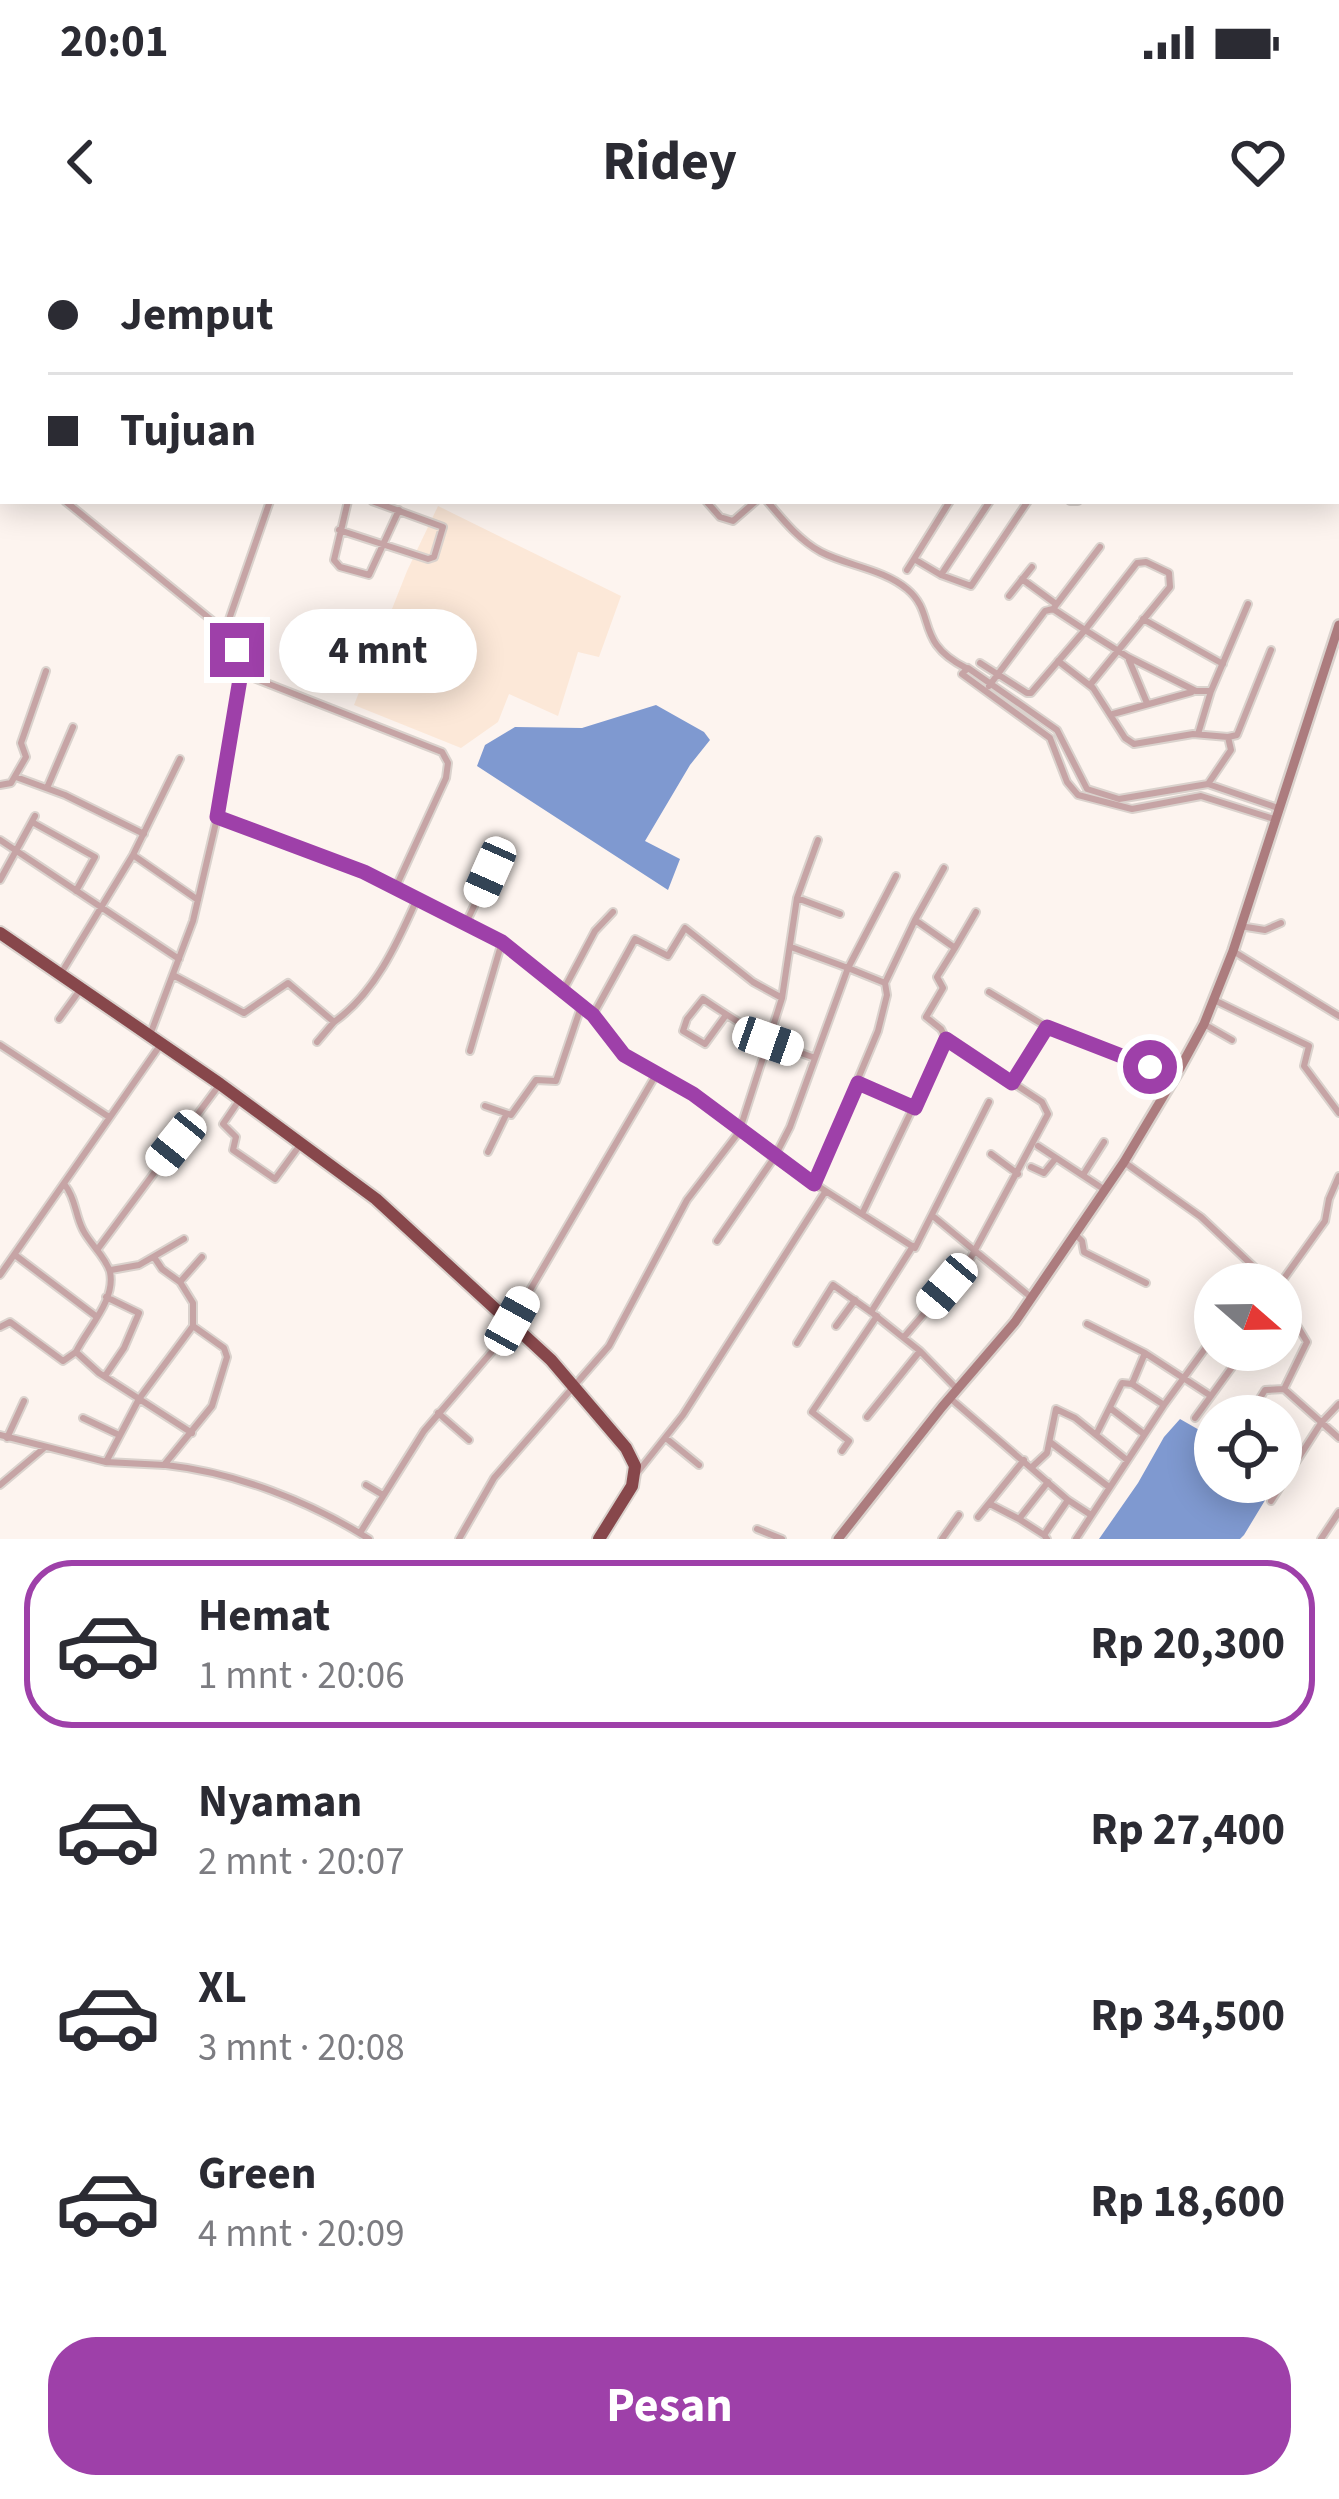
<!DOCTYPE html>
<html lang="id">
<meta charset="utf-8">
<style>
:root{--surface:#fff;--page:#f2f2f3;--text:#2b2b33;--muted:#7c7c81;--line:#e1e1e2;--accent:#9e40a9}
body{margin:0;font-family:"Source Sans 3",sans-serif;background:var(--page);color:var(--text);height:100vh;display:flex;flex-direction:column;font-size:45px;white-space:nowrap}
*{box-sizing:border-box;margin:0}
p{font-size:39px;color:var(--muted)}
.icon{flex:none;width:66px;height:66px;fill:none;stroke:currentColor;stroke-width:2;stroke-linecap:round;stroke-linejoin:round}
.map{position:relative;height:1299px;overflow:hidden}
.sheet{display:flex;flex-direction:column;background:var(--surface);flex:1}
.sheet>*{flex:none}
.hud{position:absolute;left:0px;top:0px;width:1341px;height:264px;box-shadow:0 6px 30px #0003;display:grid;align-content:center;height:264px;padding:0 48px;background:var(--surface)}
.needle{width:78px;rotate:110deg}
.tools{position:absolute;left:1194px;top:1023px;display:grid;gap:24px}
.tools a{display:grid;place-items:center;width:108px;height:108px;border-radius:50%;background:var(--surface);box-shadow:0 6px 30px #0003;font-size:60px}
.end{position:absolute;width:54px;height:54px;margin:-27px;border:15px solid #9e40a9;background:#fff;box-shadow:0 0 0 6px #fff}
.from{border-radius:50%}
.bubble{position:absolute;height:84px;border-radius:42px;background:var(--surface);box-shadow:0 6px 30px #0003;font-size:39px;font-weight:700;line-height:84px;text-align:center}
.car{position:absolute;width:36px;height:72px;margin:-36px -18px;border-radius:15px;box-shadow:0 0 9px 3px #0007;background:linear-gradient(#fff 24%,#345 0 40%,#fff 0 76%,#345 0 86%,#fff 0)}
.hud b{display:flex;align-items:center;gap:42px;height:114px;font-size:45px}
.hud b+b{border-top:3px solid var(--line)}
.hud i{width:30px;height:30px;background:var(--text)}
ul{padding:21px 0 0;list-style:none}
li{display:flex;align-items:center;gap:36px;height:168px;margin:0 24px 18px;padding:0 24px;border:6px solid transparent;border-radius:48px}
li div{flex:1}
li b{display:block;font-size:45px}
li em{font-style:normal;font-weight:700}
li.selected{border-color:var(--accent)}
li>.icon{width:108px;height:108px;stroke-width:1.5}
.cta{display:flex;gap:24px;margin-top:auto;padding:24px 48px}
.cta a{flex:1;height:138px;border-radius:48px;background:var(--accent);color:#fff;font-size:48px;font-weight:700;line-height:138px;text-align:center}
.status{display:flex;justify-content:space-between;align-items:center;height:84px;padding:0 60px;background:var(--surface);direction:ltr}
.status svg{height:33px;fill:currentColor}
header{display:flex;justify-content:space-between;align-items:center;height:156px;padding:0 48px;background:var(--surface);font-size:54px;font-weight:700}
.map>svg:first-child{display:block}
.education{fill:#fce8d8}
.water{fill:#7f99d0}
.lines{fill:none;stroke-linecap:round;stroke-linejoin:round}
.street-casing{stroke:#dad2cd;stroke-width:10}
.secondary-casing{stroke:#dad2cd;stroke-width:14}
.highway-casing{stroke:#dad2cd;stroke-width:16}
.street{stroke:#c6a4a5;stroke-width:6}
.secondary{stroke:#ac7c7e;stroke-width:9}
.highway{stroke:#87474b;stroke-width:12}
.route{stroke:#9e40a9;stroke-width:15}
</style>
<div class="status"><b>20:01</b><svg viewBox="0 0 49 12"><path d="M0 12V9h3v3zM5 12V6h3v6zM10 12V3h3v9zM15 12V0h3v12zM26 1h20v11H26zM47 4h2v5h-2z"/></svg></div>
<header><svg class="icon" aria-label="back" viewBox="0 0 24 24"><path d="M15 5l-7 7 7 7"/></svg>Ridey<svg class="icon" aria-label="heart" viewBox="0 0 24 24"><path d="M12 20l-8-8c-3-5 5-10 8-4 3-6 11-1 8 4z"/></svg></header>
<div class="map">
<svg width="1339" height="1299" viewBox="0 0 1339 1299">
<rect width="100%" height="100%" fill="#fdf4ef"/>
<path class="education" d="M438 266 621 356 599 417 578 412 558 476 509 454 498 482 461 508 354 465 407 331Z"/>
<path class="water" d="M656 465 704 492 710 500 690 525 645 601 680 619 668 650 477 526 485 505 515 487 582 488Z
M1180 1179 1215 1199V1242H1276L1244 1295 1240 1299H1099L1138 1243 1164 1197Z"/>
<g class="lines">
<g class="street-casing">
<path id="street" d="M158 0 165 3
M1149 0 1154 3
M89 3 90 0
M149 3 151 0
M366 3 367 0
M867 3 869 0
M902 3 904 0
M945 3 947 0
M979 3 981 0
M1014 3 1016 0
M1047 3 1049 0
M1079 3 1081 0
M1170 3 1173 0
M1218 3 1220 0
M1338 105H1339
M65 261 225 391 240 417 241 433 224 548 193 681 150 795
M348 261 334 320 340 327 369 335 399 270
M706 261 720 277 733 281 756 261
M767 261C783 280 799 300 821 312 848 326 883 329 907 349 937 374 914 402 966 428
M990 261 941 335 971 346 1028 261
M1070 261H1078
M339 290 428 319 434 317 443 287 372 261
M907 330 914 319
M941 335 914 319 950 261
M1022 339 1056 364
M1009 356 1032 327
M1053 369 1100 307
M1143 379 1223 424
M225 391 270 261
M1129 420 1147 463
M1058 421 1093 448 1125 498 1134 504 1193 494 1228 497 1231 510 1208 544
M980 423 1027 453H1031L1085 390 1053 369 1045 371 989 446
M241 433 442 512 448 523 446 538 395 649
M962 434 968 428 1057 490 1087 549 1119 559 1208 544 1278 568
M962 434 1050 498 1067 542 1078 555 1132 569 1201 556 1274 579
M1090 445 1170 347 1169 333 1146 322 1137 323 1085 390 1128 417 1196 451H1211L1198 494
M1211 451 1248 364
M1113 474 1192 452
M1228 497 1237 495 1271 410
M16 537 65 555 144 594
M0 545 11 543 26 517 21 503 46 431
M47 548 73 487
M217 577 364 632 502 702 593 775 624 815 693 854 774 918 915 1008 989 862
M32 582 95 617 76 651
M0 600 179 719
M133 615 198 660
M0 640 35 576
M797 658 840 674
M915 680 944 628
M466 683 490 632
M1240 686 1265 690 1281 683
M955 708 976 672
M1233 711 1339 776
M60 735 133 615 180 519
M173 735 244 773 288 743 334 782C374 754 397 704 416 661
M885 743 848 728 896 636
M989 752 1047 787 1012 843
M562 753 595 691 613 672
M1214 760 1309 806 1304 826 1339 873
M593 775 635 699 668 716 685 688 753 742 782 758 797 658 818 600
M726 775 705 804 683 791 687 779 703 759C725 774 745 787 769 799L782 758
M59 779 80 750
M1204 784 1232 800
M1047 787 1123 815 1173 840
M768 801 815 818
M317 802 334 782
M0 805 109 877
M470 811 502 702
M858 843 915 868
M238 862 223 884 236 897 233 910 275 939 300 905
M485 866 511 875 536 840 556 841 581 767
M1038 906 1105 950
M488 912 506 875
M991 914 1018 934
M1124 922 1201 977 1272 1044
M1031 927 1044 933 1056 918
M1083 935 1104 902
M814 944 878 791 887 755 885 743 915 680 955 708 937 737 943 748 926 777 941 789 946 799 862 974
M65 945C76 959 75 975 83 990 90 1004 106 1017 110 1032 116 1060 87 1089 76 1112L99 1133 192 1193
M934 977 1032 1058
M1075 994 1082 1001 1084 1012 1146 1043
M717 1001 774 918 790 887 848 728 791 707
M913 1006 871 1072 920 1111 957 1149
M97 1010 220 844
M15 1015 97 1077
M154 1017 162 1029 180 1042 202 1017
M111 1030 139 1025 184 999
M0 1035 161 804
M1280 1044 1325 981 1329 959 1339 936
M1281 1059 1307 1102 1284 1149 1339 1198
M512 1081 657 833
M1087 1084 1145 1113 1132 1144 1122 1143 1096 1195
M836 1086 855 1060
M0 1087 10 1082 63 1121 76 1112
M904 1097 969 1021 1048 874 1042 862 946 799
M797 1103 833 1045 871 1072
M1145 1113 1211 1156
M105 1136 124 1108 139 1073 106 1057
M951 1159 1068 1260 1091 1275
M1257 1163 1265 1150 1284 1149
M1164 1165 1215 1095
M1110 1168 1144 1194
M438 1173 469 1200
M867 1177 920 1111
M83 1178 119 1195
M1195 1178 1243 1112
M0 1195 106 1222 164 1225 212 1166 227 1117 224 1108 193 1086
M7 1198 24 1161
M667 1199 699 1225
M1050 1202 1109 1247
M842 1211 849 1201 812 1172 877 1076
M106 1222 139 1159 193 1086V1063L180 1042
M166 1225C237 1233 309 1261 369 1299
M1032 1227 1047 1213 1056 1169 1075 1178 1127 1220
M637 1233 683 1175 825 952
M0 1245 44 1208
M366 1245 383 1255
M1271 1261 1321 1183 1339 1164
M990 1264 1019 1279
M978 1277 1024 1220
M757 1289 782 1299
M360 1293 424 1191 513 1087
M1044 1295 1019 1279 1048 1242
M459 1299 494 1238 609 1106 687 960 739 892 769 799
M942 1299 959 1275
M1047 1299 1044 1295 1068 1260
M1076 1299 1164 1165 1132 1144
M1321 1299 1339 1272"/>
</g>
<g class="secondary-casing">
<path id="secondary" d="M838 1299 942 1167 1015 1082 1124 922 1179 830 1204 784 1233 711 1339 385"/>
</g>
<g class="highway-casing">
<path id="highway" d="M0 693 220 844 376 959 551 1120 626 1208 635 1226 632 1246 599 1299"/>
</g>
<use href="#street" class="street"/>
<use href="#secondary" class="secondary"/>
<use href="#highway" class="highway"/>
</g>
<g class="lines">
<path class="route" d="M237 410 241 433 217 577 364 632 502 702 593 775 624 815 693 854 814 944 858 843 915 868 946 799 1012 843 1047 787 1150 827"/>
</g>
</svg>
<div class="tools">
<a><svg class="needle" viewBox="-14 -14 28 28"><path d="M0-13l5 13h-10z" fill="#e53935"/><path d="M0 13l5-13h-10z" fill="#7c7c81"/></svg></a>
<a><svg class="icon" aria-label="locate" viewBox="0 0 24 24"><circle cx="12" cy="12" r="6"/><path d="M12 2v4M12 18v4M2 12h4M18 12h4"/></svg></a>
</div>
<i class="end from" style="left:1150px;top:827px"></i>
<i class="end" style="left:237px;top:410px"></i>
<div class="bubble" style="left:279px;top:369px;width:198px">4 mnt</div>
<i class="car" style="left:490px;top:632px;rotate:204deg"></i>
<i class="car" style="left:768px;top:801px;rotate:109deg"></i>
<i class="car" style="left:176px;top:903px;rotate:219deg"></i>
<i class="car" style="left:947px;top:1046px;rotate:220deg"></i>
<i class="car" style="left:512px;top:1081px;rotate:29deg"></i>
<div class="hud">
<b><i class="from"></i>Jemput</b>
<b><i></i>Tujuan</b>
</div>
</div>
<section class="sheet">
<ul>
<li class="selected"><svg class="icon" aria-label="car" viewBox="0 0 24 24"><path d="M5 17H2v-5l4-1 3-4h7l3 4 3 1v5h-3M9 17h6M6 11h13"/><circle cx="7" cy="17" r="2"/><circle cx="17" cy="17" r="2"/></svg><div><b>Hemat</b><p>1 mnt · 20:06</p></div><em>Rp 20,300</em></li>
<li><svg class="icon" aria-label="car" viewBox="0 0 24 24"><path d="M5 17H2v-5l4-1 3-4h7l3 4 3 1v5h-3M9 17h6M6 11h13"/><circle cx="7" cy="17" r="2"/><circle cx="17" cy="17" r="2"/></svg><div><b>Nyaman</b><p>2 mnt · 20:07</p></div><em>Rp 27,400</em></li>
<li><svg class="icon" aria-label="car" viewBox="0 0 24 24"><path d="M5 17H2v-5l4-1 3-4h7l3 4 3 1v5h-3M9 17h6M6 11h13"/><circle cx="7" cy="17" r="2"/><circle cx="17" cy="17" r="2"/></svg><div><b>XL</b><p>3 mnt · 20:08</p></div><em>Rp 34,500</em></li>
<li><svg class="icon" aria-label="car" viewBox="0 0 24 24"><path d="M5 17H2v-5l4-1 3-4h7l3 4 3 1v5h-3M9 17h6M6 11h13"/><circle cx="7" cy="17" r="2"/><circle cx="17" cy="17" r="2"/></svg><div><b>Green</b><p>4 mnt · 20:09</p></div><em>Rp 18,600</em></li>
</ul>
<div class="cta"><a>Pesan</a></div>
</section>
